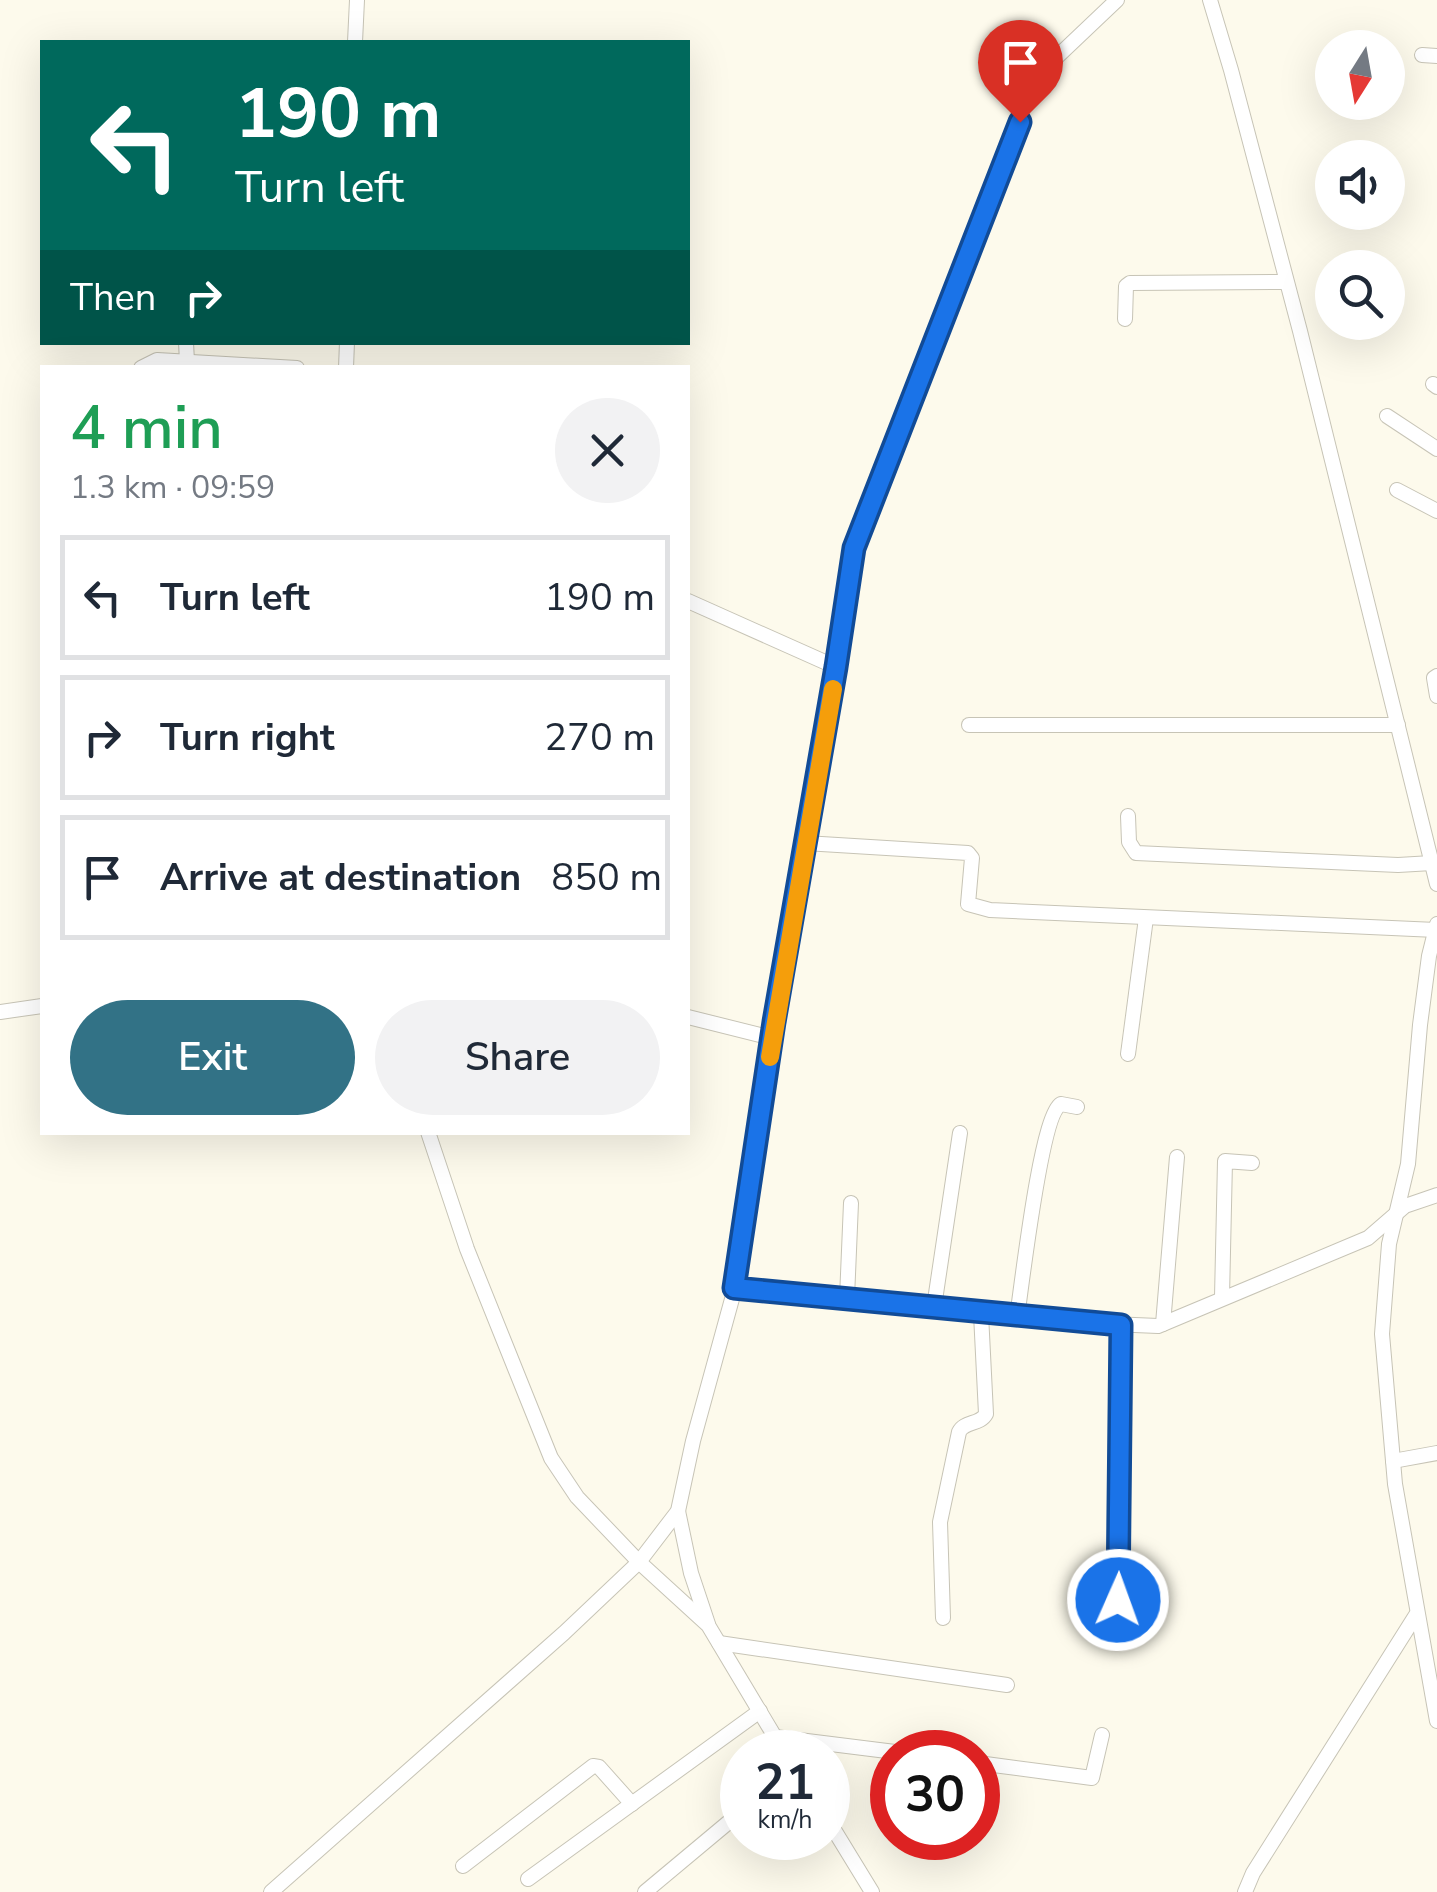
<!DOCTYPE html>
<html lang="en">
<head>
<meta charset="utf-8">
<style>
	:root { --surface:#fff; --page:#f2f2f3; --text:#1f2937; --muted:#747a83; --line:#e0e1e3; --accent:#327286 }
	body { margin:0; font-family:"Nunito Sans",sans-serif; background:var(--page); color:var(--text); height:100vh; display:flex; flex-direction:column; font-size:38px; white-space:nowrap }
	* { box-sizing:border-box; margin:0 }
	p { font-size:32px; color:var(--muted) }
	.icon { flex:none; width:55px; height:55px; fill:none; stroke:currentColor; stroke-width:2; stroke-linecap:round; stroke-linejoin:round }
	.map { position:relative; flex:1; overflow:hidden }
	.side { position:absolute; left:40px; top:365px; width:650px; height:770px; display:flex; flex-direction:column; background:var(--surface); border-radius:0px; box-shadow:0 10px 40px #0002 }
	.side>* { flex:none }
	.banner { position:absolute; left:40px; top:40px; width:650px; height:305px; border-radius:0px; box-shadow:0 10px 40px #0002; background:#00695c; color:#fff; overflow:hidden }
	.needle { width:65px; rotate:191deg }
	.fabs { position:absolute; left:1315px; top:30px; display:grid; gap:20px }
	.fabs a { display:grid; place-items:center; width:90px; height:90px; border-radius:50%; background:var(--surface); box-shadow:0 10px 40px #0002; font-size:50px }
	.speed { position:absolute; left:720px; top:1730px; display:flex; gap:20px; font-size:50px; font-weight:700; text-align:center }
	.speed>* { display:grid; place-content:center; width:130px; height:130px; border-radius:50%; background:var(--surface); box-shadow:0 10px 40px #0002; line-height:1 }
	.speed small { font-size:25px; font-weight:400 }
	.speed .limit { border:15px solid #d22; background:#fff; color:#111 }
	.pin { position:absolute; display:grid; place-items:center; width:85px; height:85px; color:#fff; margin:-102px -42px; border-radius:50% 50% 50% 0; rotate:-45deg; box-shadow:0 0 10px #0007 }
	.pin .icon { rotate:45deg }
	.me { position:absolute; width:110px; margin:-55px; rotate:2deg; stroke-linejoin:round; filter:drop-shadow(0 0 8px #0008) }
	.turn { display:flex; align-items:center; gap:35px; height:210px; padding:0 30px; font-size:45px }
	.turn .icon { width:130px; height:130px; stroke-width:2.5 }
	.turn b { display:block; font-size:70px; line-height:85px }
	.then { display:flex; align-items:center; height:95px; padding:0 30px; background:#0003; gap:20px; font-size:38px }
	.round { display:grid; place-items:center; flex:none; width:105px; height:105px; border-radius:52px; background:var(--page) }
	.summary { display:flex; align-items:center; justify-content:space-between; height:170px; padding:0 30px }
	h1 { font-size:60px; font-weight:600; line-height:75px; color:#1e9e55 }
	.primary-button { display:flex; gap:20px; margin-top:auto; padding:20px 30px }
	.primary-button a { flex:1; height:115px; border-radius:60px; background:var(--accent); color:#fff; font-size:40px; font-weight:600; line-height:115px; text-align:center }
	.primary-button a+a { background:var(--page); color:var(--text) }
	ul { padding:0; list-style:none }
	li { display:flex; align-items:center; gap:30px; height:125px; margin:0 20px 15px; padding:0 10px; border:5px solid var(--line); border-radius:0px }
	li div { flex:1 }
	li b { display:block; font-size:38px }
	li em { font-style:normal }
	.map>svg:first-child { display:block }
</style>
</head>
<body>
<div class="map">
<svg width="1437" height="1892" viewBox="0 0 1437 1892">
	<rect width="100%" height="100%" fill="#fdfaec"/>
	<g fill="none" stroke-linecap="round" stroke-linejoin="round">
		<!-- minor casing -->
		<g stroke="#c7c4b6" stroke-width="16">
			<g id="minor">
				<path d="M1210 0 1231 70 1300 331 1437 884"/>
				<path d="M355 42 357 0"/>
				<path d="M1422 55 1437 56"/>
				<path d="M1125 319 1126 286 1130 283 1286 282"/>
				<path d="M186 342 187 362"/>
				<path d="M141 368 157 360 297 368"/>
				<path d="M346 368 347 342"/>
				<path d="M1433 384 1437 387"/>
				<path d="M1387 416 1437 449"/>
				<path d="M1397 490 1437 511"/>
				<path d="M688 601 836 667"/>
				<path d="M1437 676 1434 678 1437 696"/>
				<path d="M969 725H1398"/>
				<path d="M1128 816 1129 842 1136 853 1398 865 1432 863"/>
				<path d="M805 843 968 853 972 858 968 904 990 910 1436 930"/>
				<path d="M1437 924 1429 956 1420 1025 1408 1164 1389 1244 1382 1334 1395 1484 1437 1721"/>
				<path d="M0 1012 42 1006"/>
				<path d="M688 1017 772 1038"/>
				<path d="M1128 1054 1146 918"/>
				<path d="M428 1132 467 1249 551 1458 577 1497 639 1562 708 1625 784 1752"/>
				<path d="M735 1288 774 1022 854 549 1032 85 1039 74 1117 0"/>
				<path d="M1222 1297 1225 1161 1252 1163"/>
				<path d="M847 1298 851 1203"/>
				<path d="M934 1307 960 1133"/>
				<path d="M1017 1317C1022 1284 1041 1115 1061 1104L1077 1107"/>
				<path d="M1163 1324 1177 1157"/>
				<path d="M1393 1461 1437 1453"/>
				<path d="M678 1511 691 1573 708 1624"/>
				<path d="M1118 1600 1121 1325"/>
				<path d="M943 1618 940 1522 959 1432C964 1421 980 1425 986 1414L981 1314"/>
				<path d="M719 1643 1007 1685"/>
				<path d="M775 1737 895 1752"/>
				<path d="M978 1763 1092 1778 1102 1735"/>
				<path d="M828 1820 872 1892"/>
				<path d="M463 1866 593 1766 599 1767 632 1804"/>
				<path d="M528 1879 760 1711"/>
				<path d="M271 1892 564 1633 639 1562 678 1511 693 1441 735 1288 1065 1322 1158 1326 1368 1238 1405 1206 1437 1195"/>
				<path d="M645 1892 742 1811"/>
				<path d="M1245 1892 1253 1873 1416 1615"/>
			</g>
		</g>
		<!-- minor -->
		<use href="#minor" stroke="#fff" stroke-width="14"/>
	</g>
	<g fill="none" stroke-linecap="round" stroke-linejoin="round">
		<!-- route casing -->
		<g stroke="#114b97" stroke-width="25">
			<path id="route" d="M1020 122 854 548 836 667 774 1022 734 1288 1121 1325 1118 1600"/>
		</g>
		<!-- route -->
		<use href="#route" stroke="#1a73e8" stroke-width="18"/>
		<!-- slow -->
		<path stroke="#f59e0b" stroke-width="18" d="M770 1057 833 689"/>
	</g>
</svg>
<div class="fabs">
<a><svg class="needle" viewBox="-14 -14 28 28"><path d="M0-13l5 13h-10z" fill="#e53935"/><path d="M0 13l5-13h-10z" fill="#747a83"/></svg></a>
<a><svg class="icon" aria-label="sound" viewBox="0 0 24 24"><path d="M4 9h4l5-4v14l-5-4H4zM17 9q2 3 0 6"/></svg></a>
<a><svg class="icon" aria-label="search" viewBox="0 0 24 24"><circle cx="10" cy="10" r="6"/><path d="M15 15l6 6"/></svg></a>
</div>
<div class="speed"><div>21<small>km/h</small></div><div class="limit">30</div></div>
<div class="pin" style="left:1020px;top:122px;background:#d93025"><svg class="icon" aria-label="arrive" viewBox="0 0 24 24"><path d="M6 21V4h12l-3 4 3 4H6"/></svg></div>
<svg class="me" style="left:1118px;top:1600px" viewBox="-20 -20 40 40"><circle r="17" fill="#1a73e8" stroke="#fff" stroke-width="3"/><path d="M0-11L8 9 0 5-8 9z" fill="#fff"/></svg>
<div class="banner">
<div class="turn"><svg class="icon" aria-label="left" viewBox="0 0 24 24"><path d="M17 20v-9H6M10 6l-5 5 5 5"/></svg><div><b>190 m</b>Turn left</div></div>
<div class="then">Then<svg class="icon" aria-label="right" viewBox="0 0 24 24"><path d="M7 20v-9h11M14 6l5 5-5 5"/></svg></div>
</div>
<section class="side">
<div class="summary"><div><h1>4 min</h1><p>1.3 km · 09:59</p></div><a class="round"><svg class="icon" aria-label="close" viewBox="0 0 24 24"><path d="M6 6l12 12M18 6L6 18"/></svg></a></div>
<ul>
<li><svg class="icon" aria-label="left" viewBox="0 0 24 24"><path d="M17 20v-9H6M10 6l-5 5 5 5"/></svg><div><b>Turn left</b></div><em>190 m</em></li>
<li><svg class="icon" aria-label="right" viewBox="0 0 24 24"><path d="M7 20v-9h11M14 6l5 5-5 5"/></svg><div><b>Turn right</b></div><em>270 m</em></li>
<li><svg class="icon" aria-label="arrive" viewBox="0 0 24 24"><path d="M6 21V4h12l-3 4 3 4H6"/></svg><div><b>Arrive at destination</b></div><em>850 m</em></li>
</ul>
<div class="primary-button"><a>Exit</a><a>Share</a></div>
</section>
</div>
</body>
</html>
